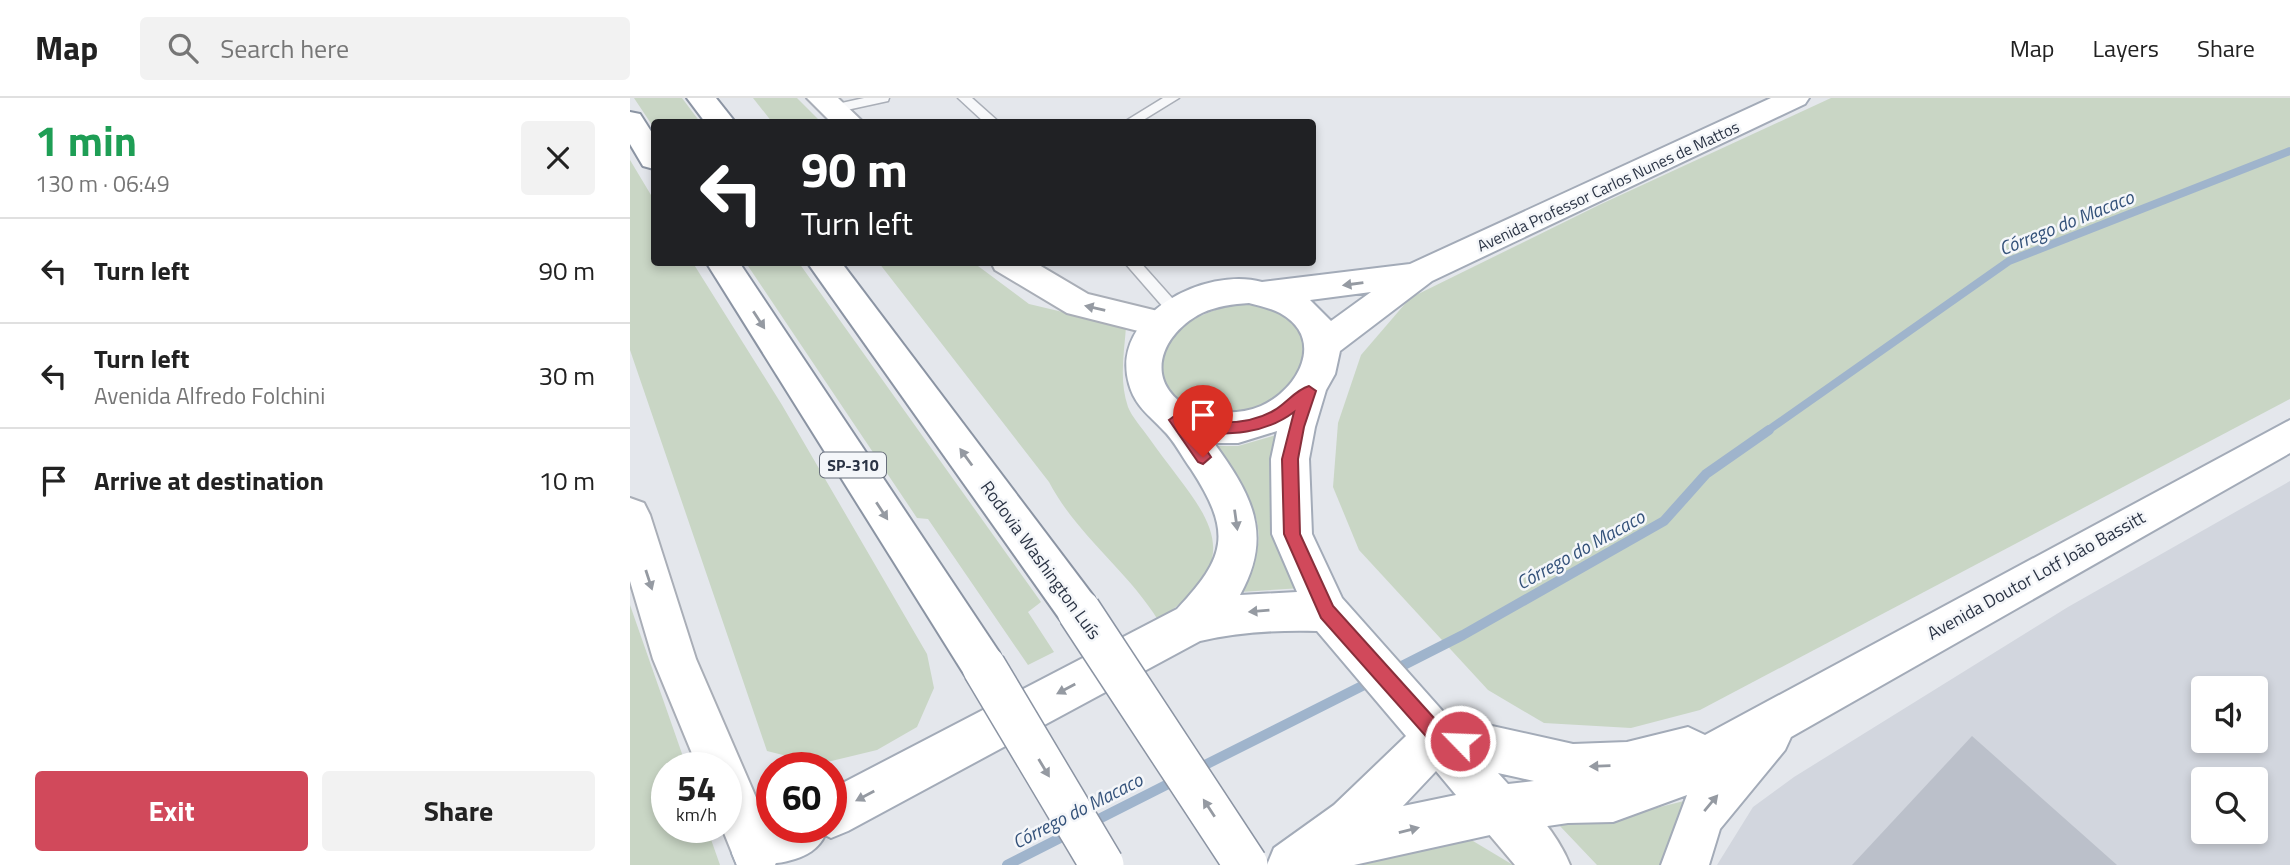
<!DOCTYPE html>
<html lang="en">
<head>
<meta charset="utf-8">
<style>
	:root { --surface:#fff; --page:#f2f2f2; --text:#222; --muted:#767676; --line:#e0e0e0; --accent:#d1495b }
	body { margin:0; font-family:"Titillium Web",sans-serif; background:var(--page); color:var(--text); height:100vh; display:flex; flex-direction:column; font-size:26px; white-space:nowrap }
	* { box-sizing:border-box; margin:0 }
	p { font-size:23px; color:var(--muted) }
	.icon { flex:none; width:38px; height:38px; fill:none; stroke:currentColor; stroke-width:2; stroke-linecap:round; stroke-linejoin:round }
	.map { position:relative; flex:1; overflow:hidden }
	.side { display:flex; flex-direction:column; background:var(--surface); width:630px }
	.side>* { flex:none }
	.guide { position:absolute; left:21px; top:21px; width:665px; height:147px; border-radius:7px; box-shadow:0 4px 10px #0003; background:#202124; color:#fff; overflow:hidden }
	.fabs { position:absolute; left:1561px; top:578px; display:grid; gap:14px }
	.fabs a { display:grid; place-items:center; width:77px; height:77px; border-radius:7px; background:var(--surface); box-shadow:0 4px 10px #0003; font-size:35px }
	.speed { position:absolute; left:21px; top:654px; display:flex; gap:14px; font-size:35px; font-weight:700; text-align:center }
	.speed>* { display:grid; place-content:center; width:91px; height:91px; border-radius:50%; background:var(--surface); box-shadow:0 4px 10px #0003; line-height:1 }
	.speed small { font-size:18px; font-weight:400 }
	.speed .limit { border:10px solid #d22; background:#fff; color:#111 }
	.pin { position:absolute; display:grid; place-items:center; width:60px; height:60px; color:#fff; margin:-72px -30px; border-radius:50% 50% 50% 0; rotate:-45deg; box-shadow:0 0 7px #0007 }
	.pin .icon { rotate:45deg }
	.me { position:absolute; width:77px; margin:-38px; rotate:294deg; stroke-linejoin:round; filter:drop-shadow(0 0 5px #0008) }
	.turn { display:flex; align-items:center; gap:24px; height:147px; padding:0 35px; font-size:32px }
	.turn .icon { width:91px; height:91px; stroke-width:2.5 }
	.turn b { display:block; font-size:49px; line-height:60px }
	.round { display:grid; place-items:center; flex:none; width:74px; height:74px; border-radius:7px; background:var(--page) }
	.overview { display:flex; align-items:center; justify-content:space-between; height:119px; padding:0 35px }
	h1 { font-size:42px; font-weight:700; line-height:52px; color:#1e9e55 }
	.action { display:flex; gap:14px; margin-top:auto; padding:14px 35px }
	.action a { flex:1; height:80px; border-radius:7px; background:var(--accent); color:#fff; font-size:28px; font-weight:700; line-height:80px; text-align:center }
	.action a+a { background:var(--page); color:var(--text) }
	ul { padding:0; list-style:none }
	li { display:flex; align-items:center; gap:21px; height:105px; padding:0 35px; border-top:2px solid var(--line) }
	li div { flex:1 }
	li b { display:block; font-size:26px }
	li em { font-style:normal }
	header { display:flex; align-items:center; gap:42px; box-sizing:border-box; height:98px; padding:0 35px; background:var(--surface); border-bottom:2px solid var(--line) }
	header strong { font-size:33px }
	nav { display:flex; gap:38px; margin-inline-start:auto; font-size:24px }
	.search { width:490px; height:63px; background:var(--page); display:flex; align-items:center; gap:18px; box-sizing:border-box; padding:0 24px; border-radius:7px; color:var(--muted); font-size:26px }
	main { display:flex; flex:1; min-height:0 }
	.map>svg:first-child { display:block }
</style>
</head>
<body>
<header>
<strong>Map</strong>
<div class="search"><svg class="icon" aria-label="search" viewBox="0 0 24 24"><circle cx="10" cy="10" r="6"/><path d="M15 15l6 6"/></svg>Search here</div>
<nav><a>Map</a><a>Layers</a><a>Share</a></nav>
</header>
<main>
<section class="side">
<div class="overview"><div><h1>1 min</h1><p>130 m · 06:49</p></div><a class="round"><svg class="icon" aria-label="close" viewBox="0 0 24 24"><path d="M6 6l12 12M18 6L6 18"/></svg></a></div>
<ul>
<li><svg class="icon" aria-label="left" viewBox="0 0 24 24"><path d="M17 20v-9H6M10 6l-5 5 5 5"/></svg><div><b>Turn left</b></div><em>90 m</em></li>
<li><svg class="icon" aria-label="left" viewBox="0 0 24 24"><path d="M17 20v-9H6M10 6l-5 5 5 5"/></svg><div><b>Turn left</b><p>Avenida Alfredo Folchini</p></div><em>30 m</em></li>
<li><svg class="icon" aria-label="arrive" viewBox="0 0 24 24"><path d="M6 21V4h12l-3 4 3 4H6"/></svg><div><b>Arrive at destination</b></div><em>10 m</em></li>
</ul>
<div class="action"><a>Exit</a><a>Share</a></div>
</section>
<div class="map">
<svg width="1660" height="767" viewBox="0 0 1660 767">
	<rect width="100%" height="100%" fill="#e4e7ec"/>
	<!-- built -->
	<path fill="#d2d6de" fill-rule="evenodd" d="M1660 383V767H1087L1123 709 1164 679 1438 509ZM1573 590H1626V642H1573ZM1573 681H1626V733H1573Z"/>
	<!-- green -->
	<g fill="#c9d6c5">
		<path d="M4 0H52L70 24H24V30Z"/>
		<path d="M123 0H167L191 24H142Z"/>
		<path d="M1201 0H1660V301L1070 612 1001 630 914 625 858 592 729 452 703 389 708 325 731 257 780 200 969 107Z"/>
		<path d="M0 62 24 102V164L63 165 152 307 297 556 304 590 287 629 247 652 189 666 137 653 0 252Z"/>
		<path d="M116 165H169L411 504 398 514 424 554 398 567 298 421 287 420Z"/>
		<path d="M249 165H344L399 206 496 229C494 256 489 283 498 309 502 319 512 330 519 340 570 413 629 455 528 522 497 472 446 436 419 384Z"/>
		<path d="M615 206 648 213 671 234C679 259 674 274 655 291 626 318 567 330 539 292 503 243 576 208 615 206Z"/>
		<path d="M650 336C632 394 652 436 672 490L610 494C616 480 626 463 628 447 633 409 603 376 583 348H608Z"/>
		<path d="M0 507 57 670H37V730H77L90 767H0Z"/>
		<path d="M1070 699 1043 767H967L929 727 982 721Z"/>
		<path d="M838 740 883 767H728L755 753Z"/>
	</g>
	<g fill="none" stroke-linecap="round" stroke-linejoin="round">
		<!-- stream-far1 -->
		<path stroke="#9fb4cc" stroke-width="8" d="M1137 333 1379 163 1660 53"/>
		<!-- stream -->
		<g stroke="#9fb4cc" stroke-width="10">
			<path d="M762 573 833 537 1034 423 1076 376 1139 332"/>
			<path d="M565 672 742 583"/>
			<path d="M459 726 548 681"/>
			<path d="M377 767 442 734"/>
		</g>
	</g>
	<!-- building -->
	<path fill="#bbc0ca" d="M1342 638 1487 767H1222Z"/>
	<g fill="none" stroke-linecap="round" stroke-linejoin="round">
		<!-- lane casing -->
		<g stroke="#a9aeb7" stroke-width="3">
			<g id="lane">
				<path d="M234 0H259L258 3 203 15 196 11 198 8Z"/>
				<path d="M328 0H342L369 24H354Z"/>
				<path d="M533 0H549L510 24H494Z"/>
				<path d="M494 164H510L551 210 554 214 551 218H541Z"/>
			</g>
		</g>
		<!-- secondary casing -->
		<g stroke="#a9aeb7" stroke-width="4">
			<g id="secondary">
				<path d="M177 0H208L233 24H201Z"/>
				<path d="M361 164H404L458 196 544 217 549 226 544 235 532 239 437 215 365 172Z"/>
				<path d="M0 400 14 405 20 417 66 561 150 755 145 767H107L92 730H96V670H68L23 561 0 483Z"/>
				<path d="M869 687C899 700 928 737 940 767H885L852 728 845 711 852 694Z"/>
			</g>
		</g>
		<!-- primary casing -->
		<g stroke="#a3abb8" stroke-width="4">
			<path id="primary" d="M1141 0H1179L1175 6 802 183 710 253 705 276 696 292 685 329 679 361 682 436 712 500 817 618 943 646 997 644 1058 629 1075 637 1660 322V355L1161 639 1155 652 1090 731 1079 767H1031L1057 697 983 724 938 725 869 735 724 767H637L644 750 704 707 776 638 687 533C647 532 608 534 570 543L218 733 201 740 195 737C182 767 136 767 107 767L102 755 109 738 142 721V730H201V691L547 511C597 458 602 434 561 371 552 359 544 342 533 332 519 317 505 308 499 286 479 217 576 168 632 184L780 166ZM741 194 701 223 680 202ZM619 205C629 208 641 210 650 215 696 240 669 291 631 308 617 314 603 315 589 314 578 314 567 315 558 309 512 282 532 235 572 215 587 208 603 206 619 205ZM647 333 641 361 642 436 667 494 610 497C644 436 621 396 584 345H608ZM806 673 826 697 773 708ZM868 675 904 683 878 686Z"/>
		</g>
		<!-- highway casing -->
		<g stroke="#8b94a3" stroke-width="4">
			<g id="highway">
				<path d="M57 0H86L105 24H75Z"/>
				<path d="M0 14 10 16 24 38V71L13 68 0 46Z"/>
				<path d="M76 164H109L369 554 376 569 369 584 354 590 339 584Z"/>
				<path d="M177 164H211L464 499 470 513 464 527 449 532 434 527Z"/>
			</g>
		</g>
		<!-- lane -->
		<use href="#lane" fill="#f7f8fa" fill-rule="evenodd"/>
		<!-- secondary -->
		<use href="#secondary" fill="#fff" fill-rule="evenodd"/>
		<!-- primary -->
		<use href="#primary" fill="#fff" fill-rule="evenodd"/>
		<!-- highway -->
		<use href="#highway" fill="#fff" fill-rule="evenodd"/>
		<!-- highway-bridge casing -->
		<g stroke="#8b94a3" stroke-width="46" stroke-linecap="butt">
			<g id="highway-bridge">
				<path d="M449 513 616 767"/>
				<path d="M354 569 472 767"/>
			</g>
		</g>
		<!-- highway-bridge -->
		<use href="#highway-bridge" stroke="#fff" stroke-width="43"/>
	</g>
	<!-- one-way arrows -->
	<defs><path id="oneway-solid" d="M-6-.8H1V-3.2L6.5 0L1 3.2V.8H-6Z" transform="scale(1.75)"/></defs>
	<g fill="#959aa2">
		<use href="#oneway-solid" transform="translate(723 186) rotate(172)"/>
		<use href="#oneway-solid" transform="translate(465 210) rotate(-167)"/>
		<use href="#oneway-solid" transform="translate(129 222) rotate(57)"/>
		<use href="#oneway-solid" transform="translate(336 359) rotate(-126)"/>
		<use href="#oneway-solid" transform="translate(252 413) rotate(57)"/>
		<use href="#oneway-solid" transform="translate(606 422) rotate(82)"/>
		<use href="#oneway-solid" transform="translate(19 482) rotate(72)"/>
		<use href="#oneway-solid" transform="translate(629 513) rotate(175)"/>
		<use href="#oneway-solid" transform="translate(436 591) rotate(152)"/>
		<use href="#oneway-solid" transform="translate(970 668) rotate(178)"/>
		<use href="#oneway-solid" transform="translate(414 670) rotate(59)"/>
		<use href="#oneway-solid" transform="translate(235 698) rotate(152)"/>
		<use href="#oneway-solid" transform="translate(1081 705) rotate(-50)"/>
		<use href="#oneway-solid" transform="translate(579 710) rotate(-123)"/>
		<use href="#oneway-solid" transform="translate(779 732) rotate(-14)"/>
	</g>
	<!-- route -->
	<path fill="#d1495b" stroke="#882f3b" stroke-width="2" d="M679 288 686 293 674 329 668 361 670 436 703 508 813 630 837 637 839 643 837 650 830 653 801 644 691 520 654 436 652 361 664 314C635 336 600 337 565 335L581 359 573 366 568 364 539 322 547 316C577 326 614 329 643 313 656 306 665 292 679 288Z"/>
	<g text-anchor="middle" dominant-baseline="central" stroke-width="5" stroke-linejoin="round" paint-order="stroke">
		<!-- far-street labels -->
		<g font-size="16" fill="#2b3445" stroke="#f4f6f9">
			<text transform="translate(978 88) rotate(-25)">Avenida Professor Carlos Nunes de Mattos</text>
		</g>
		<!-- shield labels -->
		<rect fill="#f4f6f9" stroke="#676e7b" stroke-width="2" x="190" y="354.5" width="66" height="25" rx="5"/>
		<g font-size="16" font-weight="bold" fill="#2b3445">
			<text x="223" y="367">SP-310</text>
		</g>
		<!-- street labels -->
		<g font-size="18" fill="#2b3445" stroke="#f4f6f9">
			<text transform="translate(411 462) rotate(54)">Rodovia Washington Luís</text>
			<text transform="translate(1406 477) rotate(-29)">Avenida Doutor Lotf João Bassitt</text>
		</g>
		<!-- water labels -->
		<g font-size="19" font-style="italic" fill="#34527a" stroke="#f4f6f9">
			<text transform="translate(1436 124) rotate(-22)">Córrego do Macaco</text>
			<text transform="translate(950 451) rotate(-29)">Córrego do Macaco</text>
			<text transform="translate(447 712) rotate(-27)">Córrego do Macaco</text>
		</g>
	</g>
</svg>
<div class="fabs">
<a><svg class="icon" aria-label="sound" viewBox="0 0 24 24"><path d="M4 9h4l5-4v14l-5-4H4zM17 9q2 3 0 6"/></svg></a>
<a><svg class="icon" aria-label="search" viewBox="0 0 24 24"><circle cx="10" cy="10" r="6"/><path d="M15 15l6 6"/></svg></a>
</div>
<div class="speed"><div>54<small>km/h</small></div><div class="limit">60</div></div>
<div class="pin" style="left:573px;top:359px;background:#d93025"><svg class="icon" aria-label="arrive" viewBox="0 0 24 24"><path d="M6 21V4h12l-3 4 3 4H6"/></svg></div>
<svg class="me" style="left:830px;top:643px" viewBox="-20 -20 40 40"><circle r="17" fill="#d1495b" stroke="#fff" stroke-width="3"/><path d="M0-11L8 9 0 5-8 9z" fill="#fff"/></svg>
<div class="guide">
<div class="turn"><svg class="icon" aria-label="left" viewBox="0 0 24 24"><path d="M17 20v-9H6M10 6l-5 5 5 5"/></svg><div><b>90 m</b>Turn left</div></div>
</div>
</div>
</main>
</body>
</html>
